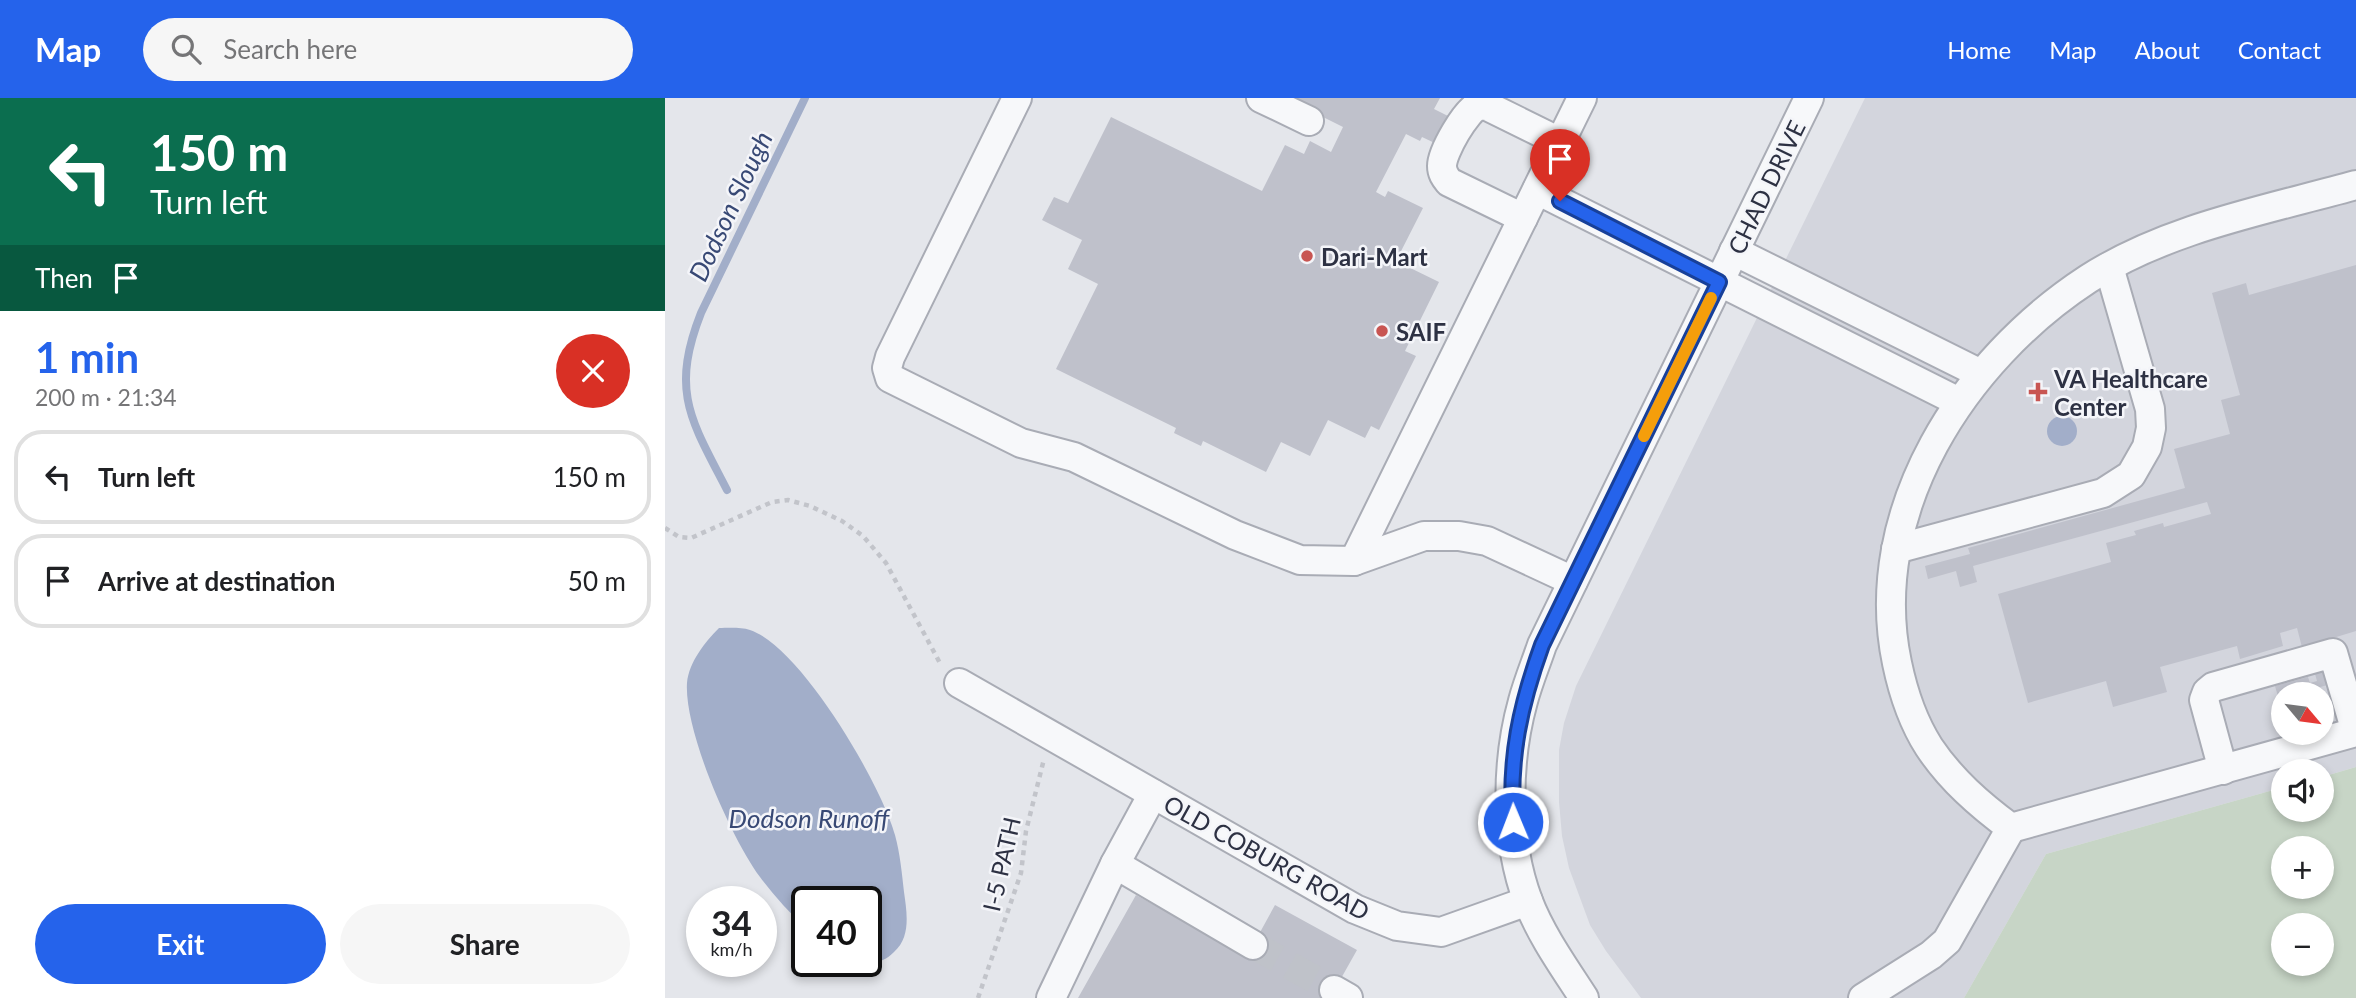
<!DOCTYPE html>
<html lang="en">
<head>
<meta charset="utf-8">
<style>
	:root { --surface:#fff; --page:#f6f6f6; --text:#202124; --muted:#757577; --line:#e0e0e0; --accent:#2563eb }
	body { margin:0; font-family:Lato,sans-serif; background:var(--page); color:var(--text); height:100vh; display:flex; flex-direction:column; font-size:26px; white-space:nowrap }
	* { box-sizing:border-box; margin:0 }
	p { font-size:23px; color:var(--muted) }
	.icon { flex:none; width:38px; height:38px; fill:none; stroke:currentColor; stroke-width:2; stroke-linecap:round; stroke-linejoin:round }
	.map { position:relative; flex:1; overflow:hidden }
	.drawer { display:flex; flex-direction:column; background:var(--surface); width:665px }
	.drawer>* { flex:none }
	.top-card { background:#0b6e4f; color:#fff; overflow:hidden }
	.needle { width:46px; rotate:119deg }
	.tools { position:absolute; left:1606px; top:584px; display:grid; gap:14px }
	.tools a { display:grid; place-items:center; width:63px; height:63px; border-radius:50%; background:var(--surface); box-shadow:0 4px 10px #0003; font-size:35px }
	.speed { position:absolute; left:21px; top:788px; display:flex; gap:14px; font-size:35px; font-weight:700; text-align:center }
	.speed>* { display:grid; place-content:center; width:91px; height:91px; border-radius:50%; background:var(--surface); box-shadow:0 4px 10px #0003; line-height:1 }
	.speed small { font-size:18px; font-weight:400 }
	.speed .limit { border:4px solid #111; border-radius:10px; background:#fff; color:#111 }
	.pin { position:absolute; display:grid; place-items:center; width:60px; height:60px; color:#fff; margin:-72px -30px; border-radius:50% 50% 50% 0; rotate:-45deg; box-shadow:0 0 7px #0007 }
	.pin .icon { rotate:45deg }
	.me { position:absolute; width:77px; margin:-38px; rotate:359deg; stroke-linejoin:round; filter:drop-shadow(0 0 5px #0008) }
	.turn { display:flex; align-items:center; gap:24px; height:147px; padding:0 35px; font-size:32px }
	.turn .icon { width:91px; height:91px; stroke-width:2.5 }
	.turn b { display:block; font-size:49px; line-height:60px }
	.then { display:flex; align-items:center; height:66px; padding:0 35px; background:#0003; gap:14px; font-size:26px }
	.round { display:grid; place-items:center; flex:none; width:74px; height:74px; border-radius:37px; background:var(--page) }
	.head { display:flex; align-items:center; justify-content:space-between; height:119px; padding:0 35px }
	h1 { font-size:42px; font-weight:700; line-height:52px; color:var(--accent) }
	.button { display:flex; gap:14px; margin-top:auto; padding:14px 35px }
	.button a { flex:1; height:80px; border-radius:42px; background:var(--accent); color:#fff; font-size:28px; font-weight:700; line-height:80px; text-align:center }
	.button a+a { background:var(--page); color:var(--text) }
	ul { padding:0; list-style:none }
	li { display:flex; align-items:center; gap:21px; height:94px; margin:0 14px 10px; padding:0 21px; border:4px solid var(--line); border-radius:28px }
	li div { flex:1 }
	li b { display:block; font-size:26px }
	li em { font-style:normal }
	header { display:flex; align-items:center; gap:42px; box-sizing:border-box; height:98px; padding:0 35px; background:var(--accent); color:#fff }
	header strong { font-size:33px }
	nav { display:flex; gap:38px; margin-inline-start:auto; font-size:24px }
	.search { width:490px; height:63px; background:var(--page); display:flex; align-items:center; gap:18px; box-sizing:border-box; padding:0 24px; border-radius:38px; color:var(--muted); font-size:26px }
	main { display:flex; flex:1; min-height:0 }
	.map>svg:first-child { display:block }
</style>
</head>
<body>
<header>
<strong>Map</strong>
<div class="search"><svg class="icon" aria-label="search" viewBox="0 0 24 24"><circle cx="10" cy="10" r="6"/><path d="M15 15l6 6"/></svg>Search here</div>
<nav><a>Home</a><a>Map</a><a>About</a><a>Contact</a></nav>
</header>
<main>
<section class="drawer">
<div class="top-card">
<div class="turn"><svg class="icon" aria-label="left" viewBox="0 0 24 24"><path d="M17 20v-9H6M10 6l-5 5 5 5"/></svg><div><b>150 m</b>Turn left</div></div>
<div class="then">Then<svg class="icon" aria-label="arrive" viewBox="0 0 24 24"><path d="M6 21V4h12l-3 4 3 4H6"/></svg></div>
</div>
<div class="head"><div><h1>1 min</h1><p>200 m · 21:34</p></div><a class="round" style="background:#d93025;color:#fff"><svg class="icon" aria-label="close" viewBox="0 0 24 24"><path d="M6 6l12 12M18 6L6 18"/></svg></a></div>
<ul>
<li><svg class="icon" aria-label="left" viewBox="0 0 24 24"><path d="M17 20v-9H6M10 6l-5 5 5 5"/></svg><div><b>Turn left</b></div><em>150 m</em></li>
<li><svg class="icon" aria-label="arrive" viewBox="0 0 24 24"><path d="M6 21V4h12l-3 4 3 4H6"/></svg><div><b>Arrive at destination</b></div><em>50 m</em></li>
</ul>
<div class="button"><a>Exit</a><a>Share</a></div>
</section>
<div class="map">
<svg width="1691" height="900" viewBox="0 0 1691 900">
	<rect width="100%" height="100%" fill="#e4e6eb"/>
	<!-- built -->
	<path fill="#d3d5dd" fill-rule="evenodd" d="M1200 0H1691V669L1657 679V674H1619V689L1381 756 1299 900H976L941 853 925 827 904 770 897 738 894 704V652L899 625 911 588ZM1619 597H1657V635H1619Z"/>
	<!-- green -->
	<path fill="#c7d5c6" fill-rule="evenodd" d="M1691 669V900H1299L1381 756 1619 689V712H1657V679ZM1619 751H1657V789H1619ZM1619 828H1657V866H1619Z"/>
	<!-- water -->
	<g fill="#a2aec9">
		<circle cx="1397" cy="333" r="15"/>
		<path d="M54 530C63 530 76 529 85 532 136 549 216 686 230 737 235 755 237 776 239 794 242 815 246 839 229 854 219 864 210 866 196 863H201V803H142V831C125 815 109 798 95 779 66 740 19 633 22 585 24 564 40 544 54 530Z"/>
	</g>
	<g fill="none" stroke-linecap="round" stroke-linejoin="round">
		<!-- stream -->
		<path stroke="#a2aec9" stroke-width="8" d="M62 392C26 322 5 294 36 215L140 0"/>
	</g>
	<!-- building -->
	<g fill="#bfc1cb">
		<path d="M633 0H775L769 11 789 21 776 48 757 39 755 43 741 36 711 94 720 99 723 93 758 110 731 163 774 184 740 253 751 258 714 332 706 328 700 340 663 322 645 358 616 344 601 374 538 343 536 348 509 335 511 330 391 271 433 186 403 171 417 142 377 122 389 99 403 105 446 19 597 93 620 47 639 56 645 43 666 54 678 29 630 5Z"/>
		<path d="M1691 167V533L1658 543 1670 585 1655 589 1656 594 1649 597H1619L1618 616 1610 588 1643 579 1645 585 1652 583 1643 551 1638 553 1632 530 1615 535 1618 548 1575 561 1572 548 1495 569 1502 594 1448 609 1441 583 1363 605 1333 496 1446 464 1441 445 1471 437 1469 433 1498 425 1499 429 1546 416 1542 404 1308 468 1312 484 1295 489 1291 473 1263 481 1260 468 1305 456 1303 450 1520 390 1509 351 1565 336 1556 302 1575 297 1547 195 1581 185 1584 197Z"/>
		<path d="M471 797 582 858 610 807 692 852 665 900H413Z"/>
	</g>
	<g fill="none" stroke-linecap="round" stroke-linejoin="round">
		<!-- minor-tunnel -->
		<path stroke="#bfc2c9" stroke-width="28" stroke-dasharray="28 14" stroke-linecap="butt" d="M588 847 669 892"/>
		<!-- minor casing -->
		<g stroke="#a9acb5" stroke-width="32">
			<g id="minor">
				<path d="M352 0 225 259 222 270 225 280 356 345 409 359 570 437 635 462 689 463 759 438H794L822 443 908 483"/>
				<path d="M596 0 644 23"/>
				<path d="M1691 87C1601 112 1502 130 1423 181 1299 262 1200 413 1232 565 1238 594 1248 624 1264 649 1286 682 1315 707 1346 730L1691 634"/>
				<path d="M872 92 1294 304"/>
				<path d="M858 120 784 84C780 79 777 75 777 68 777 54 801 12 814 7L822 8 895 44"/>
				<path d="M1069 153 1316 276"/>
				<path d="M1231 451 1438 395 1466 377 1482 349 1486 330 1485 311 1444 169"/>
				<path d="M689 463 917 0"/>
				<path d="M294 585 690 811 732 828 776 834 863 803"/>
				<path d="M1558 672 1539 602 1542 594 1548 589 1668 555 1691 634"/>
				<path d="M488 696 450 766 588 847"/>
				<path d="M669 892 683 900"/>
				<path d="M386 900 450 766"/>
				<path d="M919 900C899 869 876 837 863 803 840 742 841 664 858 603 863 584 871 565 877 547L1144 0"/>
				<path d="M1198 900 1266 857 1282 843 1346 730"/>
			</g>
		</g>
		<!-- path -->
		<g stroke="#c2c4ca" stroke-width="4.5" stroke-dasharray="5 5" stroke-linecap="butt">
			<path d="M0 430 14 439 26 440 107 404 123 402 145 408 177 423 198 438 221 465 276 567"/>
			<path d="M313 900 356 775 361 733 379 661"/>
		</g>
		<!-- minor -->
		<use href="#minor" stroke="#f7f8fa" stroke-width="28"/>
	</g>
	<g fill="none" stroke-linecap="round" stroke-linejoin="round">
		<!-- route casing -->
		<g stroke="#184099" stroke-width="18">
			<path id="route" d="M848 724C844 659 855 608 877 547L1054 184 895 103"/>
		</g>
		<!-- route -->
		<use href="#route" stroke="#2563eb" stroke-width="12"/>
		<!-- slow -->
		<path stroke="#f59e0b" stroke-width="12" d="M979 338 1046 200"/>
	</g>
	<!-- markers -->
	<g fill="#c85552" stroke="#f4f5f9" stroke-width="2.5">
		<circle cx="642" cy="158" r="7"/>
		<circle cx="717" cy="233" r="7"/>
		<path d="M1369.5 283.5h7v7h7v7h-7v7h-7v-7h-7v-7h7z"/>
	</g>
	<g text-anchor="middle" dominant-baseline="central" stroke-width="5" stroke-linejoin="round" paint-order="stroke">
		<!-- street labels -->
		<g font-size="24" fill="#2d3143" stroke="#f4f5f9">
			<text transform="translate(1101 89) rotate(-64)">CHAD DRIVE</text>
			<text transform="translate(602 759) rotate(29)">OLD COBURG ROAD</text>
			<text transform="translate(336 766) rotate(-77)">I-5 PATH</text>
		</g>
		<!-- poi labels -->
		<g font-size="24" font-weight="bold" fill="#2d3143" stroke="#f4f5f9" text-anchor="start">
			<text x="656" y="158">Dari-Mart</text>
			<text x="731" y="233">SAIF</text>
			<text x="1389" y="280">VA Healthcare<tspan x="1389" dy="28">Center</tspan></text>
		</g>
		<!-- water labels -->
		<g font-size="26" font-style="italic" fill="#384975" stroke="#f4f5f9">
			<text transform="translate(65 108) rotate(-65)">Dodson Slough</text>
			<text x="144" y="720">Dodson Runoff</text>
		</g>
	</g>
</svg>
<div class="tools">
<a><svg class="needle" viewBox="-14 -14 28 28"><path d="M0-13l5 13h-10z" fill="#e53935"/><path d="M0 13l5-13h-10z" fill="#757577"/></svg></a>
<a><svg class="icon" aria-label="sound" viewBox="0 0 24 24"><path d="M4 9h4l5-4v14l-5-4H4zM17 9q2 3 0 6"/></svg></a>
<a>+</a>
<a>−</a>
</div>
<div class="speed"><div>34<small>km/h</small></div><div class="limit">40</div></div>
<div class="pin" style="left:895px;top:103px;background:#d93025"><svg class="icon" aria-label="arrive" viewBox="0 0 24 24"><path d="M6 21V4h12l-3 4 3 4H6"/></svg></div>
<svg class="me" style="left:848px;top:724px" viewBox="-20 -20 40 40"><circle r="17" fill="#2563eb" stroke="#fff" stroke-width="3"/><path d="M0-11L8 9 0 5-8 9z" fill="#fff"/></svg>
</div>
</main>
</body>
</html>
